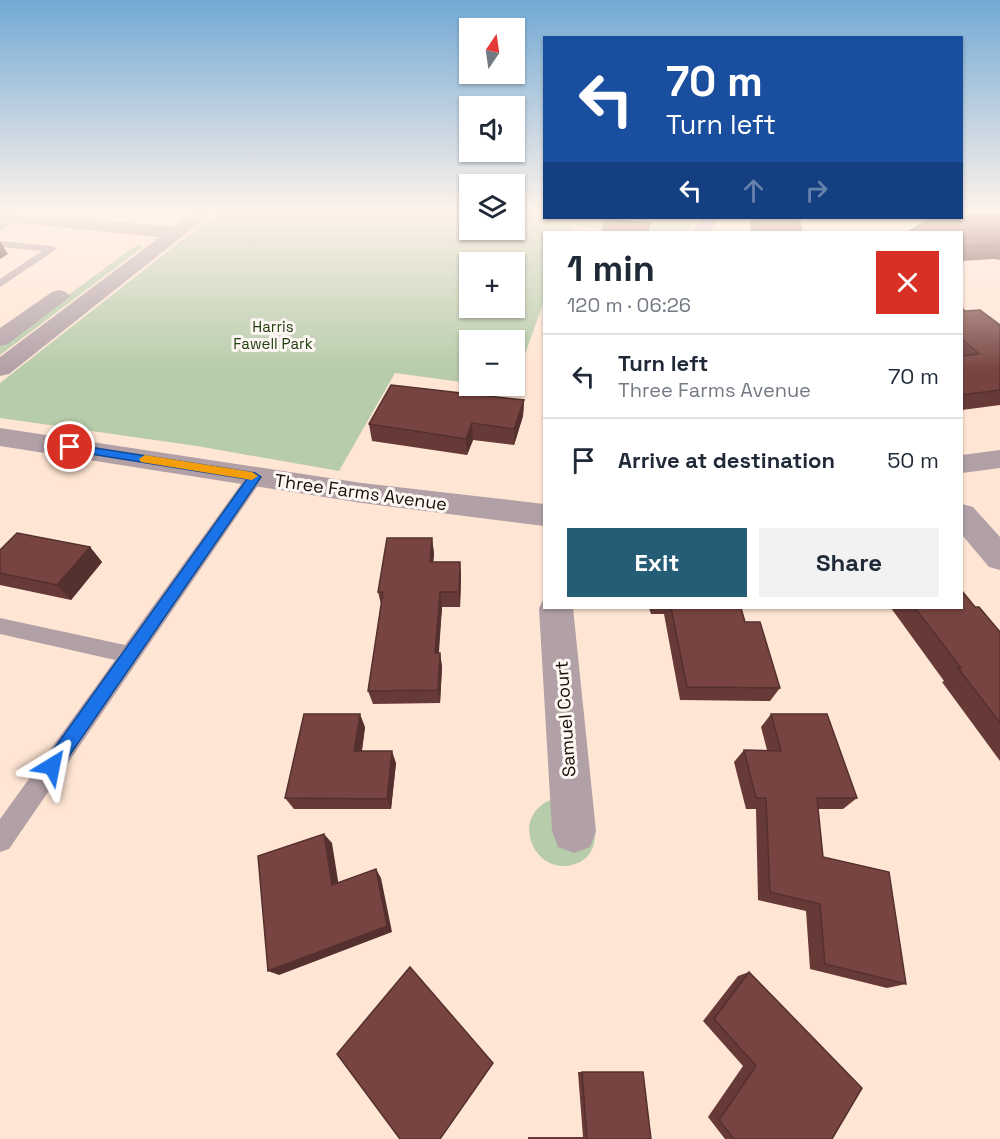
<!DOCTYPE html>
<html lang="en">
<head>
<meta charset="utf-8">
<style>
	:root { --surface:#fff; --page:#f2f2f3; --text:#1f2937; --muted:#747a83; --line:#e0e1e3; --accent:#255d77 }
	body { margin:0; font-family:"Space Grotesk",sans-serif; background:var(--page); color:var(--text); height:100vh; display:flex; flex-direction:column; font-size:22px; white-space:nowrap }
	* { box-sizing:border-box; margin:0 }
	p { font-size:20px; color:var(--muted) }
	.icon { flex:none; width:33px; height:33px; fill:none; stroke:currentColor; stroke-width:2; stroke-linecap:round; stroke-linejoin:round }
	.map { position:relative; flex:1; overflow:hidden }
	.side { position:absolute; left:543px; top:231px; width:420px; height:378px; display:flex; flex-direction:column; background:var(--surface); border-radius:0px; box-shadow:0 2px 4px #0004 }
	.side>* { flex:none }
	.hud { position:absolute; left:543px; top:36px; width:420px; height:183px; border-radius:0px; box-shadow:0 2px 4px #0004; background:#1a4fa0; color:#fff; overflow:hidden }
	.needle { width:39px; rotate:13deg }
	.controls { position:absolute; left:459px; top:18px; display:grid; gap:12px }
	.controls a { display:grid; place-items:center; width:66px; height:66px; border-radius:0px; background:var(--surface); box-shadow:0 2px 4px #0004; font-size:30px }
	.pin { position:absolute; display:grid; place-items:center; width:51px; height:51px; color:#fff; margin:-26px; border:3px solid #fff; border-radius:50%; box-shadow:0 2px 6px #0007 }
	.me { position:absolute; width:66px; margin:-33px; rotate:35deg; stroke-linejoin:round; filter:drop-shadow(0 0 4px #0008) }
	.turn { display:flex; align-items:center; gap:21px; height:126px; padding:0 24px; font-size:27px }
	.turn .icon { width:78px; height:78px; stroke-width:2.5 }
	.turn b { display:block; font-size:42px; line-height:51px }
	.lanes { display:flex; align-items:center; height:57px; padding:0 24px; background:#0003; justify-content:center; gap:30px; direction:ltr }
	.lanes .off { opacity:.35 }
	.round { display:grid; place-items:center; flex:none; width:63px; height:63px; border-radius:0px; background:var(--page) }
	.overview { display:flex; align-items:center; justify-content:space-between; height:102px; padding:0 24px }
	h1 { font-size:36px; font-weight:700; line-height:45px }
	.primary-button { display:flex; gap:12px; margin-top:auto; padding:12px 24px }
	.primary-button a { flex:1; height:69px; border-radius:0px; background:var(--accent); color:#fff; font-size:24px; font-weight:700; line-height:69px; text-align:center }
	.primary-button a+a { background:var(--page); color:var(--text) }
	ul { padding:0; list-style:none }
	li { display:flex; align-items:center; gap:18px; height:84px; padding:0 24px; border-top:2px solid var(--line) }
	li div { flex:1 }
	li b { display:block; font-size:22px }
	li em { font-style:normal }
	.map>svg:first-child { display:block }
</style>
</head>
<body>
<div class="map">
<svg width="1000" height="1139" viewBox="0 0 1000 1139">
	<rect width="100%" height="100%" fill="#ffe5d3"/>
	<!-- green -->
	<g fill="#b6ccab" fill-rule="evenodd">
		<path d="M218 212H469L470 230H514L515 212H544V218H695L688 232H641L572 226 569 232H544V301L523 360V390L492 386H514V340H470L469 383 395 373 339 471 197 446 0 418V383ZM470 262H514V308H470Z"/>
		<path d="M139 245 143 247 0 355V345L131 249Z"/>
		<path d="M564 796C580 807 598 815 595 837 594 849 589 858 578 863 533 882 502 807 564 796Z"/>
	</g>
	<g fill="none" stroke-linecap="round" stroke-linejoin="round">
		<!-- service -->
		<g fill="#b1a0a6" fill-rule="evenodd">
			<path d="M14 215 22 217 0 231V224Z"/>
			<path d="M0 241 52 246 57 249 0 287V279L42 251 0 247Z"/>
			<path d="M255 472 263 477 261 481 9 849 0 852V819L115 660 0 634V618L125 645 249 473Z"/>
		</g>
		<!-- minor -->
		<g fill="#b1a0a6" fill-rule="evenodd">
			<path d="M0 212 176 227 185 233 176 239 0 221Z"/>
			<path d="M701 218H719L710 232H692Z"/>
			<path d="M0 428 362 483 544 504V526L362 503 0 446Z"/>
			<path d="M1000 450V468L962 473V455Z"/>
			<path d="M962 504 973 507 1000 537V570L989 567 962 535Z"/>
			<path d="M544 598V608H573L596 831 590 847 574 853 558 847 552 831 539 608Z"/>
		</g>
		<!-- tertiary -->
		<g fill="#b1a0a6" fill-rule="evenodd">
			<path d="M193 212H213L9 374 0 376V357Z"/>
			<path d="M59 290 66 292 70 296 66 300 8 344 0 346V328L52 292Z"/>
		</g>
	</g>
	<!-- wall -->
	<g fill="#673a38">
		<path d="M1000 212V260L994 259 962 261V232Z"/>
		<path d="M752 218H799L802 232H751L750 223Z"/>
		<path d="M962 308 965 311 1000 325V405L962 410Z"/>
		<path d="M524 400 523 416 514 445 473 440 467 455 372 441 369 424Z"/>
		<path d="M432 538 434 554 433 562H460L461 577 460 607H442L438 653H440L442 667 440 703 373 704 368 691 381 604 378 592Z"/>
		<path d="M90 547 102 562 71 600 0 585V550Z"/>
		<path d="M975 607 1000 632V761L942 682 944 681 891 608Z"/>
		<path d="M649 608H741L745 622 780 688 770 701 680 700 664 614H651Z"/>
		<path d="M771 714 857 798 843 809H818L823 857 906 984 887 988 810 969 806 911 758 900 756 809H746L734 762 744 750H767L761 727Z"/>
		<path d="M365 727 362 751 396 763 391 809H294L285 798Z"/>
		<path d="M749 972 832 1139H725L708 1117 743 1066 703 1021 738 976Z"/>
		<path d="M578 1072H643L651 1139H528V1137H583Z"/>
	</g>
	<!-- shaded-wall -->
	<g fill="#54302e">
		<path d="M0 241 8 254 0 259Z"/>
		<path d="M524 400 523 416 514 445V429Z"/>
		<path d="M472 423 473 440 467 455 466 439Z"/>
		<path d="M432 538 434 554 432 577 430 562Z"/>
		<path d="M90 547 102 562 71 600 57 585Z"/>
		<path d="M460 562 461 577 460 607 459 592Z"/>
		<path d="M440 592 442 607 438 667 435 653Z"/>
		<path d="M440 653 442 667 440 703 438 690Z"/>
		<path d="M360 714 365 727 360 763 354 751Z"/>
		<path d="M392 751 396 763 391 809 387 799Z"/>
		<path d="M324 834 332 843 340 893 332 885Z"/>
		<path d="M376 869 381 878 392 932 279 975 268 971Z"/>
	</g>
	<!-- building -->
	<g fill="#784441" stroke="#54302e" stroke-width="1.5">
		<path d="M962 212H1000V244L962 247V232H908L931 218H962Z"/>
		<path d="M755 218H799L802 232H756Z"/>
		<path d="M606 219 650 223 648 232H602Z"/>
		<path d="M962 308 965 311 980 310 1000 325V390L962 395V356L979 354 962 339Z"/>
		<path d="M391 385 524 400 514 429 472 423 466 439 369 424Z"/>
		<path d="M17 533 90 547 57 585 0 573V550Z"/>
		<path d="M387 538H432L430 562H460L459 592H440L435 653H440L438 690 368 691 383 592H378Z"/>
		<path d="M962 591 975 607H979L1000 632V723L958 668H961L915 608H962Z"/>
		<path d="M671 608H741L745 622H760L780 688 687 687Z"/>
		<path d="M304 714H360L354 751H392L387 799 285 798Z"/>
		<path d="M771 714H827L857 798H817L823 857 889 872 906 984 825 964 820 904 770 892 766 798H756L744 750 781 751Z"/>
		<path d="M324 834 332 885 376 869 387 926 268 971 258 856Z"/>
		<path d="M410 967 493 1063 440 1139H400L337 1054Z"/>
		<path d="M749 972 862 1088 832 1139H734L719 1120 756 1066 714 1019Z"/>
		<path d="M582 1072H643L651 1139H587Z"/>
	</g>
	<!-- sky -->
	<linearGradient id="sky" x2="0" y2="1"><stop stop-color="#72a9d4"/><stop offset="0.57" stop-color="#fff3eb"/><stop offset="1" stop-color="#fff3eb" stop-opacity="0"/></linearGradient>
	<rect width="1000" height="371" fill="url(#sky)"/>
	<!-- route -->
	<path fill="#1a73e8" stroke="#114b97" stroke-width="1.5" d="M70 444 255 473 261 477 58 772 52 774 46 772 43 766 46 760 247 479 66 450 64 447Z"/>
	<!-- slow -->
	<path fill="#f59e0b" d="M145 455 252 472 258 476 252 480 141 462 139 459Z"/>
	<g text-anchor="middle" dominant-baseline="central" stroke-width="6" stroke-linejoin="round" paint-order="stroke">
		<!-- far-park labels -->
		<g font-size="15" fill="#213e0e" stroke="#fdf6f2">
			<text x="273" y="326">Harris<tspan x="273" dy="17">Fawell Park</tspan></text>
		</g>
		<!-- street labels -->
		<g font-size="18" fill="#190e07" stroke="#fdf6f2">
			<text transform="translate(361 492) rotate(8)">Three Farms Avenue</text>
			<text transform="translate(565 719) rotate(-94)">Samuel Court</text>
		</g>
	</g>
</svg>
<div class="controls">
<a><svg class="needle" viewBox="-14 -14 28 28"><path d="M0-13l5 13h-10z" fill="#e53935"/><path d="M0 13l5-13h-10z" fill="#747a83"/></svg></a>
<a><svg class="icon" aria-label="sound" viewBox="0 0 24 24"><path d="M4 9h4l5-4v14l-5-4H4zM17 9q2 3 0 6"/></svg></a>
<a><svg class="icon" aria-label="layers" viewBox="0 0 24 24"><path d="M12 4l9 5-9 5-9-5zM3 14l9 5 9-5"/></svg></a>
<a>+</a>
<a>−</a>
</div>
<div class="pin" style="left:70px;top:447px;background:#d93025"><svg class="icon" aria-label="arrive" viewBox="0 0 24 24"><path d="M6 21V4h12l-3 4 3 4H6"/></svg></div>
<svg class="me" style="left:52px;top:766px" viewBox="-20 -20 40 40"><path d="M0-17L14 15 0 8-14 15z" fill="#1a73e8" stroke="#fff" stroke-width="4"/></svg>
<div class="hud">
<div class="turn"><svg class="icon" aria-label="left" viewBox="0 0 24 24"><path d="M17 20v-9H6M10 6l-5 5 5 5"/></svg><div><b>70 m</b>Turn left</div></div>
<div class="lanes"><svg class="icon" aria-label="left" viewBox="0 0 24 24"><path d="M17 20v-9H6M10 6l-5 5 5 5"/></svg><svg class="icon off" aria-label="ahead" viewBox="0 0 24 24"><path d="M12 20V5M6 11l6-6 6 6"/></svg><svg class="icon off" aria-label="right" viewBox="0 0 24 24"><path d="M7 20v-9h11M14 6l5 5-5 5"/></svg></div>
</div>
<section class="side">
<div class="overview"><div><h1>1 min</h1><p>120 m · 06:26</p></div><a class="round" style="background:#d93025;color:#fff"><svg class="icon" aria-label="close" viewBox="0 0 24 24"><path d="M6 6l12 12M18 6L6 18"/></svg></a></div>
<ul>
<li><svg class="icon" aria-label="left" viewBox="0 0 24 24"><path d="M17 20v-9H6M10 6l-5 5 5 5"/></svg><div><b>Turn left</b><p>Three Farms Avenue</p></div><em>70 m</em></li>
<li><svg class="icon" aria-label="arrive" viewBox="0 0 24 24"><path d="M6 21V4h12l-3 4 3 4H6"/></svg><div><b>Arrive at destination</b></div><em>50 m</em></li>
</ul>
<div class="primary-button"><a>Exit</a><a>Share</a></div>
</section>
</div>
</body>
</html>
